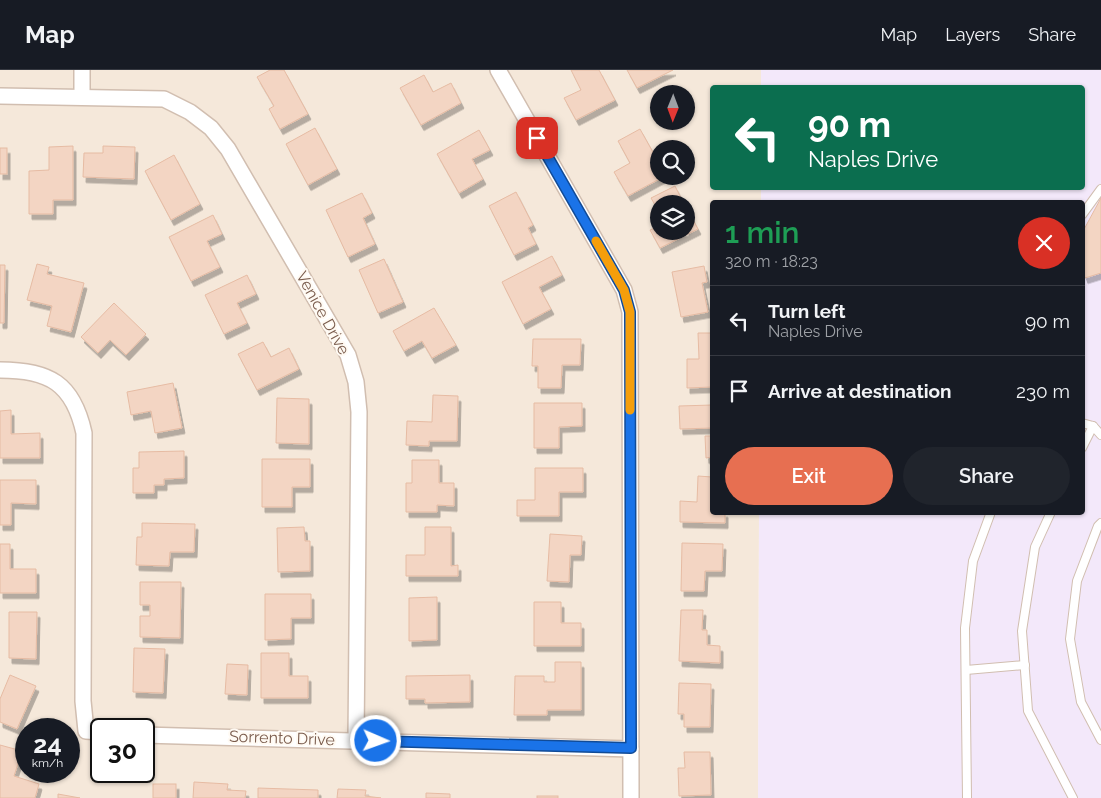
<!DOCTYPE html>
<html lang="en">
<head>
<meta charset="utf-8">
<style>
	:root { --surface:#171b24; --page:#20242c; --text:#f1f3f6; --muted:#9ea1a6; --line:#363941; --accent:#e76f51 }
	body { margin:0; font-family:Raleway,sans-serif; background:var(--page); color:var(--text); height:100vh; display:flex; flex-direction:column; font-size:19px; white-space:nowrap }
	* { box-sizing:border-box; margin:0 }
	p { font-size:16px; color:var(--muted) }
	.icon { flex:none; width:28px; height:28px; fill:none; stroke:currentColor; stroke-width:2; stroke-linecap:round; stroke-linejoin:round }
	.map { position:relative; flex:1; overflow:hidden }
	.details { position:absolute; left:710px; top:130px; width:375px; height:315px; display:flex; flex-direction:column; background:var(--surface); border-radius:5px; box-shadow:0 1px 4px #0004 }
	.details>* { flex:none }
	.hud { position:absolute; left:710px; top:15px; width:375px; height:105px; border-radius:5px; box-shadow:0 1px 4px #0004; background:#0b6e4f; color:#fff; overflow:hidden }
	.needle { width:32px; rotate:181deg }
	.controls { position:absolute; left:650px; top:15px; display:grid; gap:10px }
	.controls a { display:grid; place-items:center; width:45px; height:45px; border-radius:50%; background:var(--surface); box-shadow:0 1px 4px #0004; font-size:25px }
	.speed { position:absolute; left:15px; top:648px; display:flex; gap:10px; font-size:25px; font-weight:700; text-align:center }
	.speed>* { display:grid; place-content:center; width:65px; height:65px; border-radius:50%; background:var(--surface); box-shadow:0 1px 4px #0004; line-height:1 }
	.speed small { font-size:12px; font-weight:400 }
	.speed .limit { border:2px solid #111; border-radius:8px; background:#fff; color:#111 }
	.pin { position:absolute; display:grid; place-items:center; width:42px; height:42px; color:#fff; margin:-21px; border-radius:10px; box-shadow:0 2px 8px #0006 }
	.me { position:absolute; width:55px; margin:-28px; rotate:92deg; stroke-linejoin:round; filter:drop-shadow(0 0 4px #0008) }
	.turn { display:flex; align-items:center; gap:18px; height:105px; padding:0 15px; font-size:22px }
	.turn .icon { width:65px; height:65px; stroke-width:2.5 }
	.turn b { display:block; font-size:35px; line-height:42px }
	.round { display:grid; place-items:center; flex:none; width:52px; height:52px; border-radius:26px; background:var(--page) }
	.headline { display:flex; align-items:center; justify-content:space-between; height:85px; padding:0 15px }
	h1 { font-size:30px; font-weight:600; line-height:38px; color:#1e9e55 }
	.action { display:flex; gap:10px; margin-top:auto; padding:10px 15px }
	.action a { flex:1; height:58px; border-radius:30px; background:var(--accent); color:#fff; font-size:20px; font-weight:600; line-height:58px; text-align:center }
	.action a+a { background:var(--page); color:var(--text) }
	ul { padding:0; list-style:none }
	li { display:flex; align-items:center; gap:15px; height:70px; padding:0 15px; border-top:1px solid var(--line) }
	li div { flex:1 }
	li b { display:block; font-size:19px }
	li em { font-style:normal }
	header { display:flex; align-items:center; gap:30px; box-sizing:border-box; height:70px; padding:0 25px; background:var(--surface); border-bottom:1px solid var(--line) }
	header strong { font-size:24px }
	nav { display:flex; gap:28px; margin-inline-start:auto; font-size:18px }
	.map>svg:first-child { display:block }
</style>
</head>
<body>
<header>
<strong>Map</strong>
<nav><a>Map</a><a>Layers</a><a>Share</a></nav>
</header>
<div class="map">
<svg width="1101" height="728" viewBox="0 0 1101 728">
	<defs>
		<filter id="shadow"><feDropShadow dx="3" dy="5.5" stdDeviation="0" flood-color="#0004"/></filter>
	</defs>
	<rect width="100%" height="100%" fill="#fdf6ec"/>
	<!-- residential -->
	<path fill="#f5e8da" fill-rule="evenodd" d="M0 0H761V17L712 18V118H761V132H712V442L759 443 758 728H0ZM659 24H686V51H659ZM659 79H686V106H659ZM659 134H686V161H659ZM26 659H69V701H26ZM101 659H144V701H101Z"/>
	<!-- education -->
	<path fill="#f3e8fa" d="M761 0H1101V728H758L759 443 1082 442V132H761V118H1082V18L761 17Z"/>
	<!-- building -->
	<g fill="#f3d5c3" stroke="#e6bba3" filter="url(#shadow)">
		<path d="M270 0H284L308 44 280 59 269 39 274 36 257 7Z"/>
		<path d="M571 0H599L615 30 576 50 564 28 581 20Z"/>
		<path d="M627 0H673L637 18Z"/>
		<path d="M424 5 433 22 451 13 461 33 421 55 400 18Z"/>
		<path d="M315 58 337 99 308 115 286 74Z"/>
		<path d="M640 59 659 93V106H665L628 126 614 102 630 93 618 71Z"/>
		<path d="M479 60 490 80 472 89 483 109 459 123 437 84Z"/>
		<path d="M73 76V130H53V144H29V101L49 100V77Z"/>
		<path d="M103 76 135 77 134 109 83 107 84 83H103Z"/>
		<rect x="0" y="78" width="7" height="26"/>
		<path d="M174 85 200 134 171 150 145 101Z"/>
		<path d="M675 116 684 134H659V142L651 128Z"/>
		<path d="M516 122 533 155 528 158 536 174 514 185 489 136Z"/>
		<path d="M362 123 372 143 363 148 375 174 348 187 326 140Z"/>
		<path d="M1101 128V203L1085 208 1082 199V163Z"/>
		<path d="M686 137 698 159 660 178 650 160 659 156V161H686Z"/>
		<path d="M213 145 222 164 207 171 220 197 191 211 169 167Z"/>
		<path d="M552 186 562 205 539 217 551 239 523 254 502 212Z"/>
		<path d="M384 189 403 232 378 243 359 200Z"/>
		<path d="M37 194 49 197 47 204 84 213 71 262 47 256 52 236 27 230Z"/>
		<path d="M0 195H5L4 253H0Z"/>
		<path d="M704 196 707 212 702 213 708 242 681 247 672 202Z"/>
		<path d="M247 205 256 224 237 233 247 253 224 264 205 225Z"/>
		<path d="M114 233 146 264 126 285 110 270 98 283 81 267Z"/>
		<path d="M434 238 456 275 432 288 422 271 404 281 393 261Z"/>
		<path d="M698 263H712V317L687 318V289H699Z"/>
		<path d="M533 269H581L580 295H562L561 318H538V296H532Z"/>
		<path d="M263 272 271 287 289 278 299 299 257 320 238 284Z"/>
		<path d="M173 313 182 358 155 363 151 341 131 345 127 322Z"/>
		<path d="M433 325 458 326 457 371H429V376L406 375 407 351 432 352Z"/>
		<path d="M277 328 309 329V374L276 373Z"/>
		<path d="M534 333H582V356L559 357V378H534Z"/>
		<path d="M712 335V358L680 359 679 336Z"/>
		<path d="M11 340V364L40 363V388H0V341Z"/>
		<path d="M705 366H712V387L706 388Z"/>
		<path d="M184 381V408L164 409V415H154V423H133V398H139V382Z"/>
		<path d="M262 389H310V417H292V437H262Z"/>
		<path d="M412 390H439V413H454V436L437 435V442H406V413H412Z"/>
		<path d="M535 398H583V422H559V446H517V430H535Z"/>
		<path d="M698 406 712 407V442H725V453L680 452V431L697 432Z"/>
		<path d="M0 410H36V434L11 433V455H0Z"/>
		<path d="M142 453 195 454 194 482H170L169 496 136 495 137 467H142Z"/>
		<path d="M304 457 305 471H310V501L278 502 277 458Z"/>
		<path d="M425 457H451V496L458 495V506H406V485H425Z"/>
		<path d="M550 464 582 466 581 485H570L569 512 547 511Z"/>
		<path d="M682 473 723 474 722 501H705L704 521H681Z"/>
		<path d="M0 474H10V499H36V523H0Z"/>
		<path d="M140 512H181L180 568 140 567V546H150V535H140Z"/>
		<path d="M265 524H311V548H291V569L265 570Z"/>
		<path d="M437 527V570L409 571V528Z"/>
		<path d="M534 532H561V553H581V576H534Z"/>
		<path d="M681 540H703L702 560H707V575L720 576V593L679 591Z"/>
		<path d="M9 542H37L36 589 9 588Z"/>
		<path d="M134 578 165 579 163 623 133 622Z"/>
		<path d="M261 583H289V606H308V628H261Z"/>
		<path d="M555 592H581V640H547V645H514L515 606H544V612H555Z"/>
		<path d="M227 594 248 595 247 625 225 624Z"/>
		<path d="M10 605 36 616 17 659 0 652V629Z"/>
		<path d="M470 605V632L425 633V629H406V606Z"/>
		<path d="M679 613 711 614 710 657H684V644H678Z"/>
		<path d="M0 675 22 681 14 706 39 714 35 728H0Z"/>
		<path d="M684 682H710L711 725 679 726 678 698H685Z"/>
		<path d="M194 712 228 714 227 720 246 721 245 728H193Z"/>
		<rect x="153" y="714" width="23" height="14"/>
		<path d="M258 718 318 720V728H258Z"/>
		<path d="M338 719 366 720 365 726 381 728H337Z"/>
		<path d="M426 723 450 724V728H426Z"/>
		<path d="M58 724 80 728H58Z"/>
		<rect x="537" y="726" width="21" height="2"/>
	</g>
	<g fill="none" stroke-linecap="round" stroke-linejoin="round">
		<!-- service casing -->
		<g stroke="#d1beb0" stroke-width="10">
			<g id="service">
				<path d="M1082 145 1101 119"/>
				<path d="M1082 353 1093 356 1101 365"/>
				<path d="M1082 378 1093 356"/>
				<path d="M1051 442 1035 477 1022 561 1028 641 1073 728"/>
				<path d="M1101 453 1098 456 1077 511 1070 569 1081 632 1101 670"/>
				<path d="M966 600 1025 595"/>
				<path d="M967 728 965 558 973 491 991 442"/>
			</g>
		</g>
		<!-- minor casing -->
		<g stroke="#d1beb0" stroke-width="18">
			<g id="minor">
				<path d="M82 0V27"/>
				<path d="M498 0 624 220 630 242 631 728"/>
				<path d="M0 26 164 29 190 42 211 58 228 79 348 285 356 312 359 342 356 670"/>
				<path d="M0 300C49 300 73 313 84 363L83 631 86 661 101 662"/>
				<path d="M144 665 631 679"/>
			</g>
		</g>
		<!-- service -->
		<use href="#service" stroke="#fff" stroke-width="8"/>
		<!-- minor -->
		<use href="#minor" stroke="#fff" stroke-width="15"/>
	</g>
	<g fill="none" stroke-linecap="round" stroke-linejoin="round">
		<!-- route casing -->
		<g stroke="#114b97" stroke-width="12">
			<path id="route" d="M376 671 631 678 630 242 624 220 537 68"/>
		</g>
		<!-- route -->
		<use href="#route" stroke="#1a73e8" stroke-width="9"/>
		<!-- slow -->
		<path stroke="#f59e0b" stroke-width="9" d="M596 171 624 220 630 242V340"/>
	</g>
	<g text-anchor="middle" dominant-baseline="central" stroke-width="4" stroke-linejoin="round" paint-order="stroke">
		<!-- street labels -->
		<g font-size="16" fill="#7a5c4d" stroke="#fffaf3">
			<text transform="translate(323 243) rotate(61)">Venice Drive</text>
			<text transform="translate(282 668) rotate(2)">Sorrento Drive</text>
		</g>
	</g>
</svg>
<div class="controls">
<a><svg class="needle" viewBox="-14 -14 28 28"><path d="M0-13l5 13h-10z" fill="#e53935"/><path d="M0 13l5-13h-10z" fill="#9ea1a6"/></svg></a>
<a><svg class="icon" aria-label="search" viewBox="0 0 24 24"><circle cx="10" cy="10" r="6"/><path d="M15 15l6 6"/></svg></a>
<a><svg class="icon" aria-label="layers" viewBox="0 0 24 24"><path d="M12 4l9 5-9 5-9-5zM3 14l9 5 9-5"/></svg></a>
</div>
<div class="speed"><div>24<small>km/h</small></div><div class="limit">30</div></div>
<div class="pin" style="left:537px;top:68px;background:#d93025"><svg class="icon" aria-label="arrive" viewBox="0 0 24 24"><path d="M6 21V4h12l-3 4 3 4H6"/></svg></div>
<svg class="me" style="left:376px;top:671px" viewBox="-20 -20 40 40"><circle r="17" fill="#1a73e8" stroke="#fff" stroke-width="3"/><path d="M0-11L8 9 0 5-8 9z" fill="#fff"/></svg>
<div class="hud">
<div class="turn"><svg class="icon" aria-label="left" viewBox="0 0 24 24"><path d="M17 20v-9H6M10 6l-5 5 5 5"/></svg><div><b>90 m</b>Naples Drive</div></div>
</div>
<section class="details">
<div class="headline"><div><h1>1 min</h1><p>320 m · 18:23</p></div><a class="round" style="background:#d93025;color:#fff"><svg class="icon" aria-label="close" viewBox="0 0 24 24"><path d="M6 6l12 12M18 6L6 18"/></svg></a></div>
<ul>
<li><svg class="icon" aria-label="left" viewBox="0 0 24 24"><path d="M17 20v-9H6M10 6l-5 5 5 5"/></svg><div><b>Turn left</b><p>Naples Drive</p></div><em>90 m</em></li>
<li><svg class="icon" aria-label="arrive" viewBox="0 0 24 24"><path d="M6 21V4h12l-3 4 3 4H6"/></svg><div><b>Arrive at destination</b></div><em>230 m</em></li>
</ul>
<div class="action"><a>Exit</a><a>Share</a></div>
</section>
</div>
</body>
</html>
